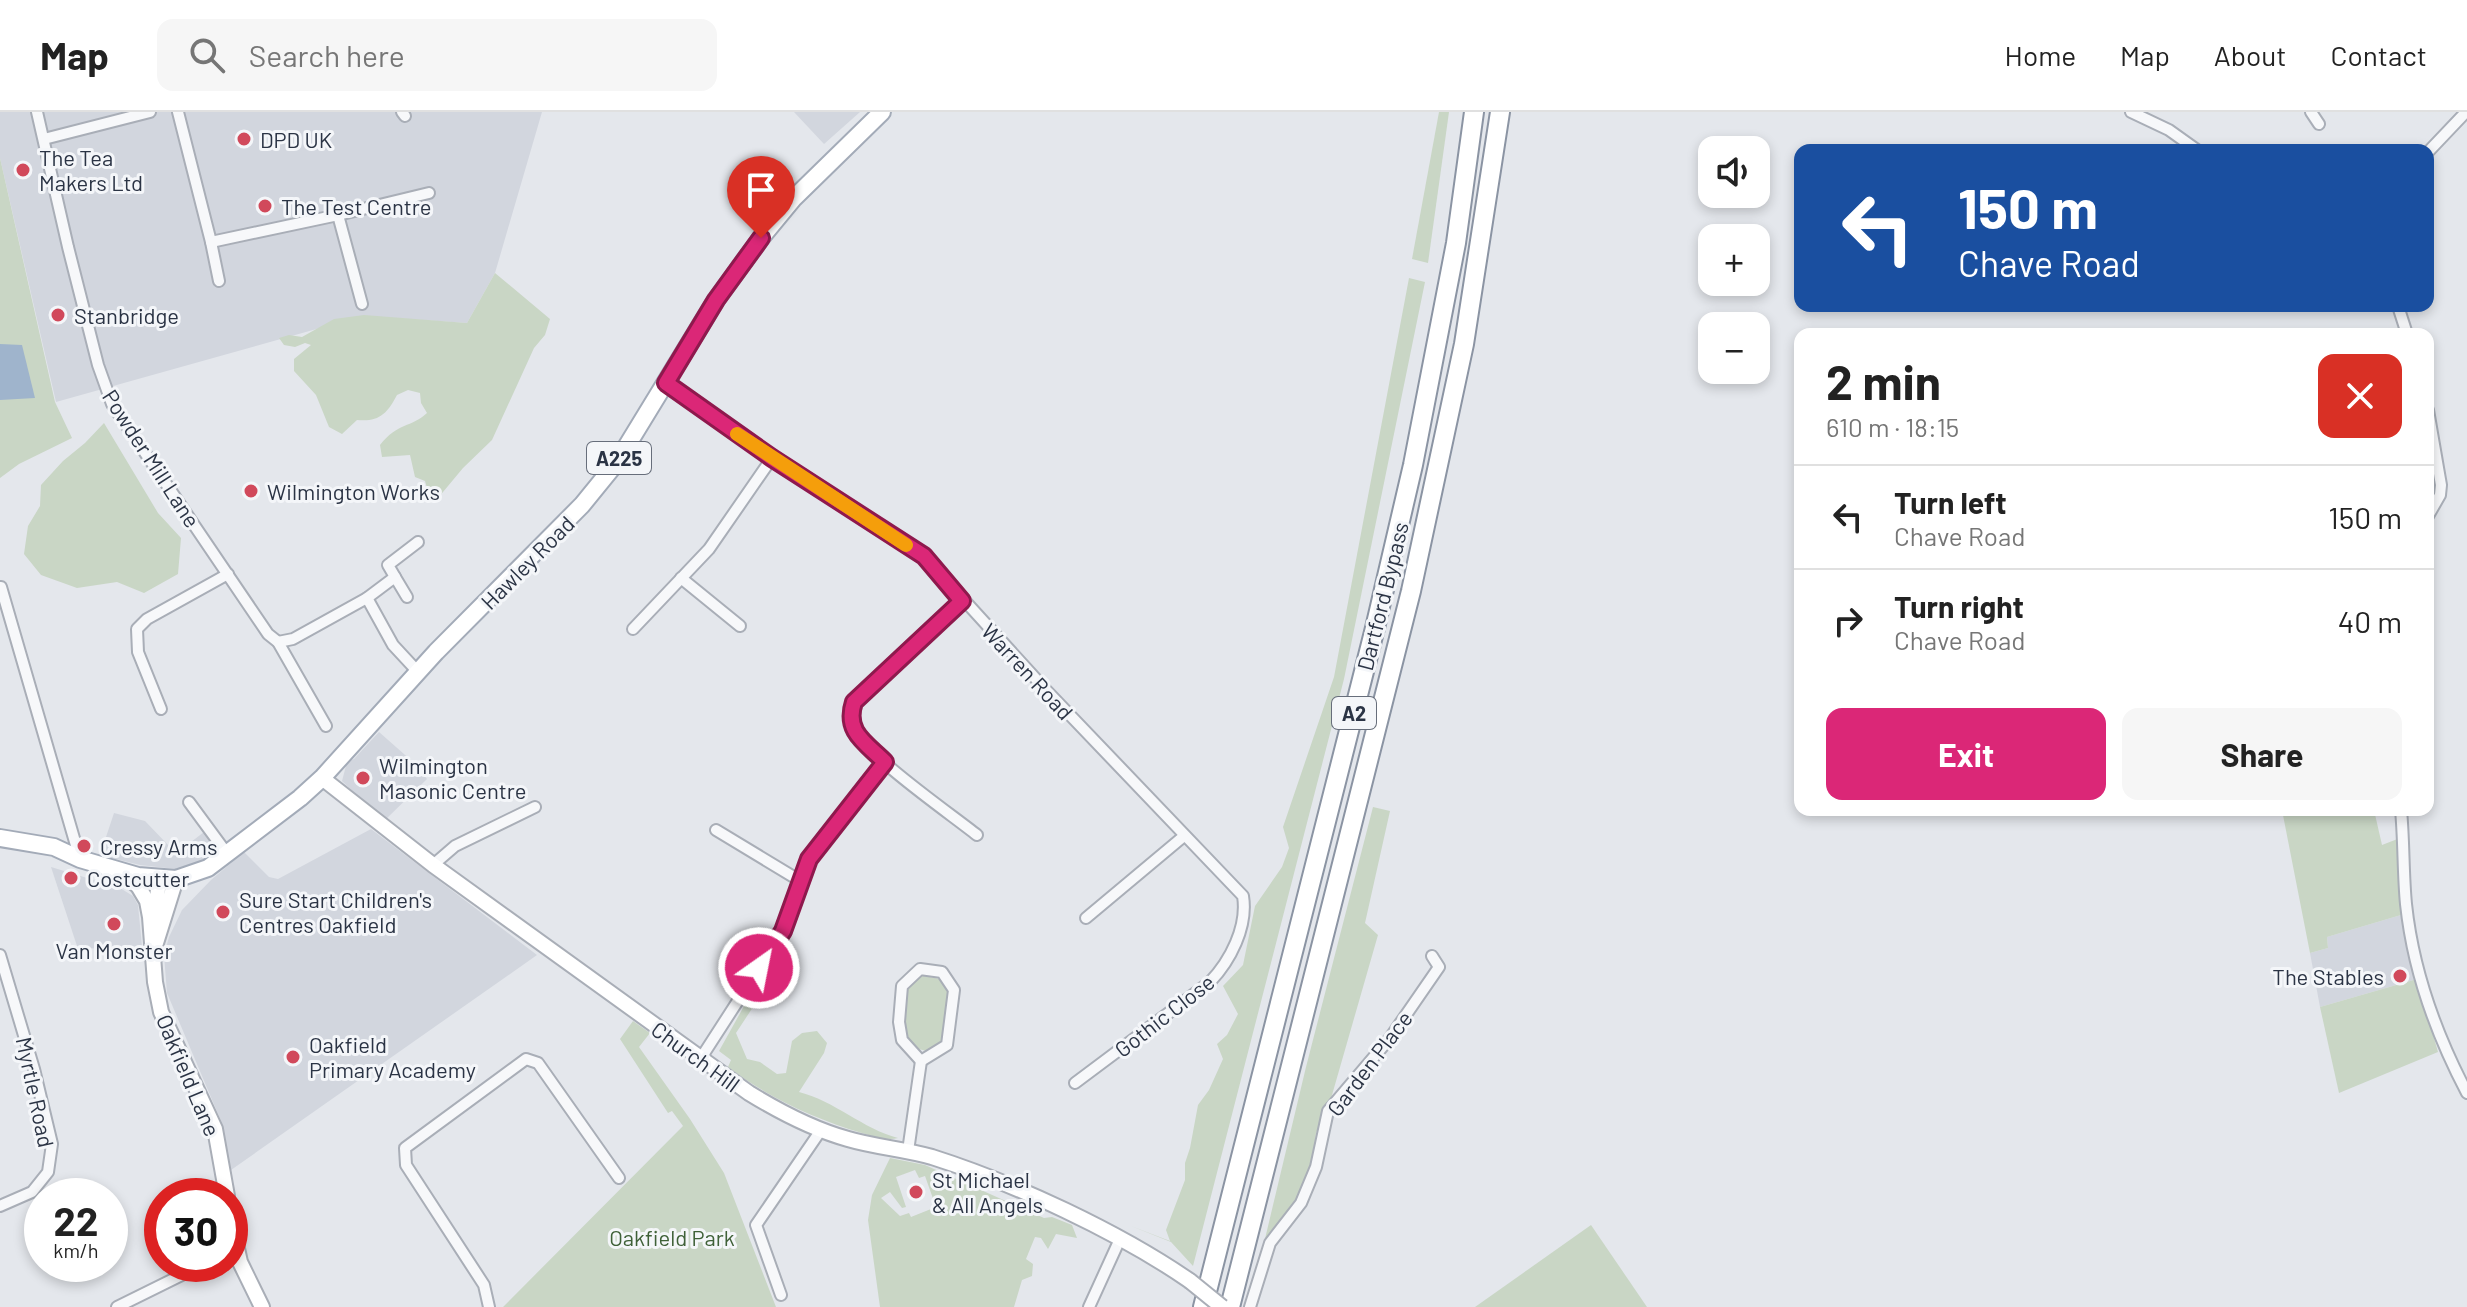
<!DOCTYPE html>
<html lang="en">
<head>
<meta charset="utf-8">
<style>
	:root { --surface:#fff; --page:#f6f6f6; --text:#222; --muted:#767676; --line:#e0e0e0; --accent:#db2777 }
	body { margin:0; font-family:Barlow,sans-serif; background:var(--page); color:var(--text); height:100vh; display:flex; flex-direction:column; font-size:30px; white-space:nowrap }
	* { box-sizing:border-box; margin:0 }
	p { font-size:26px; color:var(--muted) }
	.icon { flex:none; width:44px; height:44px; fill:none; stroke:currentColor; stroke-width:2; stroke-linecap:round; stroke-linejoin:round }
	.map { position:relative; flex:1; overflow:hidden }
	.panel { position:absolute; left:1794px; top:216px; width:640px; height:488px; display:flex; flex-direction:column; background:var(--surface); border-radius:16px; box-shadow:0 4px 12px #0003 }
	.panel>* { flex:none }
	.hud { position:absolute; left:1794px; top:32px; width:640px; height:168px; border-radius:16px; box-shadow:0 4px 12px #0003; background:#1a4fa0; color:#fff; overflow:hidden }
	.tools { position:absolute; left:1698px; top:24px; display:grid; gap:16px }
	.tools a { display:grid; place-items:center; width:72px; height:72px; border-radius:16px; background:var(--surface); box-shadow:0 4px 12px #0003; font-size:40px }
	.speed { position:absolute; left:24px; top:1066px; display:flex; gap:16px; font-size:40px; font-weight:700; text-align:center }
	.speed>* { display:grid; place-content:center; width:104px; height:104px; border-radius:50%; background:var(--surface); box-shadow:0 4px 12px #0003; line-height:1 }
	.speed small { font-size:20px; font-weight:400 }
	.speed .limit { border:12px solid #d22; background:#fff; color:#111 }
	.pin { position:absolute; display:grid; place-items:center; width:68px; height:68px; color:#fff; margin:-82px -34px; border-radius:50% 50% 50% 0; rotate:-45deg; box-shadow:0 0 8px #0007 }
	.pin .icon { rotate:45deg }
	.me { position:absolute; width:88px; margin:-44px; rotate:33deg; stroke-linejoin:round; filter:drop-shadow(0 0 6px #0008) }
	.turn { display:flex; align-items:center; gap:28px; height:168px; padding:0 32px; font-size:36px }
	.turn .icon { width:104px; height:104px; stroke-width:2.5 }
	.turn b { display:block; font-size:56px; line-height:68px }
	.round { display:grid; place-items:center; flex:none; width:84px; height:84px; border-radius:16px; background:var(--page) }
	.head { display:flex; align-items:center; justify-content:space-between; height:136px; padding:0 32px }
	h1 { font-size:48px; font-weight:700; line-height:60px }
	.button { display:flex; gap:16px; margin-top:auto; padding:16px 32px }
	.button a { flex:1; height:92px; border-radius:16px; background:var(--accent); color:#fff; font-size:32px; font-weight:700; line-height:92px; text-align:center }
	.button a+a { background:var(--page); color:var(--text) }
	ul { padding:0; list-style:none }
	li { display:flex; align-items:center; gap:24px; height:104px; padding:0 32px; border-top:2px solid var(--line) }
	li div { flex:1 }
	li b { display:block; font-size:30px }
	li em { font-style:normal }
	header { display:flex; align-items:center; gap:48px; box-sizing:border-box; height:112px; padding:0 40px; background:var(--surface); border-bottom:2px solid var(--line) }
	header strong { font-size:38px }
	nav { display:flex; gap:44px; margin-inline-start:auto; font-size:28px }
	.search { width:560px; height:72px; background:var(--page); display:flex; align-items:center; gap:20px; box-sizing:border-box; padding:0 28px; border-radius:16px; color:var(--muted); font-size:30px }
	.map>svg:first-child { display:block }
</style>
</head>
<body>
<header>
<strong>Map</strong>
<div class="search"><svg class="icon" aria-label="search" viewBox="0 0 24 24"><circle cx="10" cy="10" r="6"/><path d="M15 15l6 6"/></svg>Search here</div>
<nav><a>Home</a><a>Map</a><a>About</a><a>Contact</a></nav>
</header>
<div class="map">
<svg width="2467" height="1195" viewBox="0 0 2467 1195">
	<rect width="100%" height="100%" fill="#e4e7ec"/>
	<!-- built -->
	<g fill="#d2d6de">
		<path d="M0 0H542L495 161 467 211 363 204 56 290 0 46Z"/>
		<path d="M794 0H860L824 32Z"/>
		<path d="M379 620 413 650 427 667 384 709 342 669 347 650 354 647Z"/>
		<path d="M114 701 145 709 169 734 177 737H182L204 720 219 739 200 749 176 757 140 753 100 743Z"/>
		<path d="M371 717 537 843 231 1058 221 1009 167 881 164 843 169 825 182 798 211 768 244 740 269 765 278 767Z"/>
		<path d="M51 755 120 776 133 784 138 793 142 834 78 837Z"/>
		<path d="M2401 803 2405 827 2417 867 2320 895 2310 841 2328 836 2327 825Z"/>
	</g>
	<!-- green -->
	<g fill="#c9d6c5" fill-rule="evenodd">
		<path d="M1439 0H1449L1428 151 1412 147Z"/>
		<path d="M0 46 55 290 72 326 19 352 0 366Z"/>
		<path d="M495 161 550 207 545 223 534 236 492 328 463 356 438 386 429 383 425 369 415 365 410 343 382 345 380 333C398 310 411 316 427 301L421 291 420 281 408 278 397 283C387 302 379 310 357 308L342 322 329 315 316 283 294 259V247L311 233 305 231 295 235 284 233 279 226 289 223 302 225 334 207 364 203 467 211Z"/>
		<path d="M1409 166 1425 170 1344 567 1193 1154 1171 1130 1131 1114 1170 1129 1166 1118 1185 1068V1051L1190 1036 1198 993 1209 978 1223 947 1217 932 1227 923 1238 902 1223 874 1243 853 1255 794 1282 755 1289 736 1283 715 1334 565Z"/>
		<path d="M104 311 158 401 181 426 178 462 144 481 117 470 77 476 41 463 24 442 28 414 40 394 41 373 63 349 85 331Z"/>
		<path d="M1373 695 1390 699 1365 811 1378 823 1330 990 1316 1021 1311 1059 1302 1081 1264 1131 1306 955Z"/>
		<path d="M2282 698H2374L2382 733 2400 726 2401 803 2327 825 2328 836 2310 841Z"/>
		<path d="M919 863 940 867 950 882 944 931 930 940 915 936 903 919 907 873Z"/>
		<path d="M2417 867 2438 940 2339 981 2320 895Z"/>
		<path d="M748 887 755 892 736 921 747 947 760 950 777 962 786 961 792 929 802 921 817 919 827 931 824 941 799 980C835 989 863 1017 898 1026 886 1029 873 1024 862 1021 813 1006 769 986 728 955L731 948 719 939Z"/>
		<path d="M633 909 650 921 639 935 690 1007 724 1061 776 1195H503L683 1014 672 999 668 1001 620 927Z"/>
		<path d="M890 1046 925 1053 1044 1106 1052 1105 1072 1113 1077 1126 1056 1122 1048 1137 1041 1126 1035 1125 1026 1147 1033 1152 1032 1164 1022 1168 1014 1195H880L868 1108 872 1083ZM915 1058 919 1066 925 1064 936 1095 911 1105 909 1101 900 1104 881 1086 890 1080 902 1096 906 1095 896 1065Z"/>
		<path d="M1591 1113 1647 1195H1475Z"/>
	</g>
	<!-- water -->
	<path fill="#9fb4cc" d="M0 232 22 233 35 286 0 288Z"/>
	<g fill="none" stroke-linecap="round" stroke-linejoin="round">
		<!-- street casing -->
		<g stroke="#a9aeb7" stroke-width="14">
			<g id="street">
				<path d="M37 0 68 135 98 253 112 292 268 522 278 530 326 614"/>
				<path d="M178 0 211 130 338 103 362 192"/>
				<path d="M402 0 405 4"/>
				<path d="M2131 0 2169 18 2197 38"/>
				<path d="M2311 0 2319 12"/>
				<path d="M44 27 150 0"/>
				<path d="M2428 40 2466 0"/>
				<path d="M338 103 429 81"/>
				<path d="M211 130 219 169"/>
				<path d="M2398 194 2407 222"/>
				<path d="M666 271 772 346 924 444 1046 578 1243 784C1248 815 1230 849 1210 870L1075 971"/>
				<path d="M2428 298 2441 373 2440 383 2428 404"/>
				<path d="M395 465 388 453 418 430"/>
				<path d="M681 466 740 514"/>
				<path d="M1 475 80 747"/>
				<path d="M367 486 395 465 407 485"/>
				<path d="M962 489 854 590C851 599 848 606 852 615 867 644 948 700 977 723"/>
				<path d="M633 517 709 437 772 346"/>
				<path d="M278 530 293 527 367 486 393 533 419 561"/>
				<path d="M161 597 138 540 137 517 147 507 228 462"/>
				<path d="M189 690 228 743"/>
				<path d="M2401 698C2404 729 2403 761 2406 792 2413 858 2436 922 2467 981"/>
				<path d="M716 718 802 770"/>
				<path d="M433 753 455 734 535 695"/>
				<path d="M1086 806 1184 724"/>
				<path d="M0 843 34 957 52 1032 48 1060 32 1080 0 1094"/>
				<path d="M920 857 942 860 954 878 947 933 921 949 902 928 899 910 902 874Z"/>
				<path d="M701 946 783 819 809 747 885 650"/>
				<path d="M908 1039 921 949"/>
				<path d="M781 1183 756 1113 821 1018"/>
				<path d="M117 1195 204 1152"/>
				<path d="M489 1195 484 1173 406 1053 405 1036 526 947 538 951 619 1066"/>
				<path d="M1089 1195 1120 1127"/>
				<path d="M1250 1195 1270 1131 1301 1091 1316 1055 1328 999 1390 926 1439 855 1432 844"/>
			</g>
		</g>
		<!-- secondary casing -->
		<g stroke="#a9aeb7" stroke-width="18">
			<g id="secondary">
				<path d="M322 666 433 753 749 981C780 1000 812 1017 848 1027 875 1035 904 1037 932 1045 1014 1071 1119 1120 1190 1169"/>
				<path d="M121 760 138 774 147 789 150 805 155 870 161 900 215 1017 227 1084"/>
				<path d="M155 806 159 767"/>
				<path d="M156 831 176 767"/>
				<path d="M230 1105 240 1150 262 1195"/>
			</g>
		</g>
		<!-- primary casing -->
		<g stroke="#a3abb8" stroke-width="20">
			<path id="primary" d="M0 726 54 735 80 747 138 764 176 767 208 756 300 686 322 666 436 540 582 393 617 350 716 188 761 126 794 86 882 0"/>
		</g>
		<!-- highway casing -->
		<g stroke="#8b94a3" stroke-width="22">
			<g id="highway">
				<path d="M1203 1195 1375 516 1413 353 1456 131 1474 0"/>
				<path d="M1230 1195 1411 479 1464 232 1500 0"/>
			</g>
		</g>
		<!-- street -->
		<use href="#street" stroke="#f7f8fa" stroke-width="10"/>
		<!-- secondary -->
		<use href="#secondary" stroke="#fff" stroke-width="14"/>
		<!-- primary -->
		<use href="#primary" stroke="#fff" stroke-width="16"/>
		<!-- highway -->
		<use href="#highway" stroke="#fff" stroke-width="18"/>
		<!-- secondary-bridge casing -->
		<g stroke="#a9aeb7" stroke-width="18" stroke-linecap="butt">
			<path id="secondary-bridge" d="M1190 1169 1222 1195"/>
		</g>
		<!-- secondary-bridge -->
		<use href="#secondary-bridge" stroke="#fff" stroke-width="14"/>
	</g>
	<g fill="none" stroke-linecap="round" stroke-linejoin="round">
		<!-- route casing -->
		<g stroke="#8e194d" stroke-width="20">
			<path id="route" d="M759 856 783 819 809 747 885 650C866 631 844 620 854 590L962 489 924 444 772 346 666 271 716 188 761 126"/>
		</g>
		<!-- route -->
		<use href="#route" stroke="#db2777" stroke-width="14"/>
		<!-- slow -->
		<path stroke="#f59e0b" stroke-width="14" d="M737 322 906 433"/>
	</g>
	<!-- markers -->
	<g fill="#d1495b" stroke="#f4f6f9" stroke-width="3">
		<circle cx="244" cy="27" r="8"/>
		<circle cx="23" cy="58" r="8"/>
		<circle cx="265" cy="94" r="8"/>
		<circle cx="58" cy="203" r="8"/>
		<circle cx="251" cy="379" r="8"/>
		<circle cx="363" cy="666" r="8"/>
		<circle cx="84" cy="734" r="8"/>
		<circle cx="71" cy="766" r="8"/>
		<circle cx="223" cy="800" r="8"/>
		<circle cx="114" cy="812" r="8"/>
		<circle cx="2400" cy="864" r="8"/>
		<circle cx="293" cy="945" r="8"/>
		<circle cx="916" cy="1080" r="8"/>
	</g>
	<g text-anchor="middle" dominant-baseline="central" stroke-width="6" stroke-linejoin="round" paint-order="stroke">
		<!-- shield labels -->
		<g fill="#f4f6f9" stroke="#676e7b" stroke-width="2">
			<rect x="587" y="330" width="64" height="32" rx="6"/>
			<rect x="1332" y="585" width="44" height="32" rx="6"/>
		</g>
		<g font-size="20" font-weight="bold" fill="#2b3445">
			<text x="619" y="346">A225</text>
			<text x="1354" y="601">A2</text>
		</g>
		<!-- poi labels -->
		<g font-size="22" fill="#2b3445" stroke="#f4f6f9" text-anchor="start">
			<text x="260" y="27">DPD UK</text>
			<text x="39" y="45">The Tea<tspan x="39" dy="25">Makers Ltd</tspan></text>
			<text x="281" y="94">The Test Centre</text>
			<text x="74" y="203">Stanbridge</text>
			<text x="267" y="379">Wilmington Works</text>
			<text x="379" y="653">Wilmington<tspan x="379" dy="25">Masonic Centre</tspan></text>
			<text x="100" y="734">Cressy Arms</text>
			<text x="87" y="766">Costcutter</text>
			<text x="239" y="787">Sure Start Children's<tspan x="239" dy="25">Centres Oakfield</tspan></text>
			<text x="114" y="838" text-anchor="middle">Van Monster</text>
			<text x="2384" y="864" text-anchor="end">The Stables</text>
			<text x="309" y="932">Oakfield<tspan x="309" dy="25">Primary Academy</tspan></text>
			<text x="932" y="1067">St Michael<tspan x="932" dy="25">&amp; All Angels</tspan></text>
		</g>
		<!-- street labels -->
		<g font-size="22" fill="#2b3445" stroke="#f4f6f9">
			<text transform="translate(152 346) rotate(57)">Powder Mill Lane</text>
			<text transform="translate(527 450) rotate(-45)">Hawley Road</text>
			<text transform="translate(1382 484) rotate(-76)">Dartford Bypass</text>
			<text transform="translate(1028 559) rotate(47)">Warren Road</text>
			<text transform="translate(1164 903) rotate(-38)">Gothic Close</text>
			<text transform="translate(696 944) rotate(36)">Church Hill</text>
			<text transform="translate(1369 951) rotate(-53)">Garden Place</text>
			<text transform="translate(189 963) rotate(67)">Oakfield Lane</text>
			<text transform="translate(36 980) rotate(78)">Myrtle Road</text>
		</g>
		<!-- park labels -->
		<g font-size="22" fill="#3f6138" stroke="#f4f6f9">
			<text x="672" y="1125">Oakfield Park</text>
		</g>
	</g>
</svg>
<div class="tools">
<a><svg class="icon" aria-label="sound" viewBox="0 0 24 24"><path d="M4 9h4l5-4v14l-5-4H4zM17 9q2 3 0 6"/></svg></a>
<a>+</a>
<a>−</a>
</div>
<div class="speed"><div>22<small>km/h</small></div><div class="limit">30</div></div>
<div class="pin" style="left:761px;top:126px;background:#d93025"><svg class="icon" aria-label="arrive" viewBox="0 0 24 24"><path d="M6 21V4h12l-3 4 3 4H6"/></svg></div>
<svg class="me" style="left:759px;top:856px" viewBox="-20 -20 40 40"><circle r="17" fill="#db2777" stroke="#fff" stroke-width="3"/><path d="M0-11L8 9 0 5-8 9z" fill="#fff"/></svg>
<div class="hud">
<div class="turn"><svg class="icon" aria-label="left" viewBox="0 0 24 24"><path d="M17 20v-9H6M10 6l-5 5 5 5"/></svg><div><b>150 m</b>Chave Road</div></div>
</div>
<section class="panel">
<div class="head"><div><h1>2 min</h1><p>610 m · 18:15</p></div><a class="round" style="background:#d93025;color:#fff"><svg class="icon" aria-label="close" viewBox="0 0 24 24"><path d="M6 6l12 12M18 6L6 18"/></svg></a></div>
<ul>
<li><svg class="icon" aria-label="left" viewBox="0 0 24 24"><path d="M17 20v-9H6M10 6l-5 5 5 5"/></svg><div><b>Turn left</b><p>Chave Road</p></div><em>150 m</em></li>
<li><svg class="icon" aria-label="right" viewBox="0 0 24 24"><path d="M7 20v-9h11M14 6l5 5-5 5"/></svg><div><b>Turn right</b><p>Chave Road</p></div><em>40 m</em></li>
</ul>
<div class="button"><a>Exit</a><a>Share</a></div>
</section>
</div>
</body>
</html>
